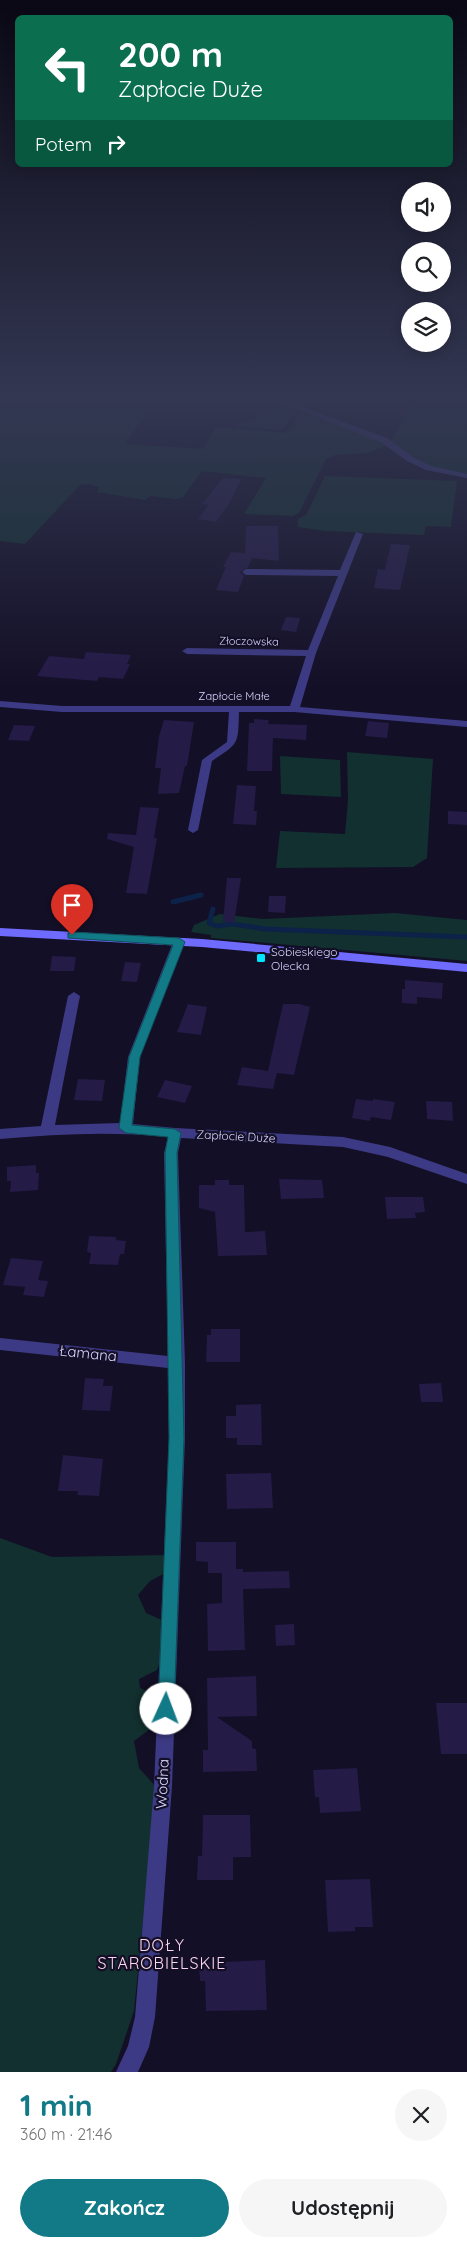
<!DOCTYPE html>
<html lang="pl">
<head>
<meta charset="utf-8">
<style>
	:root { --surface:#fff; --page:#f6f6f6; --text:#202124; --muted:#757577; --accent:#127987 }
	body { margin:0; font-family:Quicksand,sans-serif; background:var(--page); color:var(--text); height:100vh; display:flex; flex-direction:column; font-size:19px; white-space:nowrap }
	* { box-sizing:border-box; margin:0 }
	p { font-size:16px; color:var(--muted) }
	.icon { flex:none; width:28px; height:28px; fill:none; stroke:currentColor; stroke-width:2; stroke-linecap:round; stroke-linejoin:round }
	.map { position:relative; height:2072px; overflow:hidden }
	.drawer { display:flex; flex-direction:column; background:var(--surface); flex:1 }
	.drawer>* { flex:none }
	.top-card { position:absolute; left:15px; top:15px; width:438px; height:152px; border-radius:8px; box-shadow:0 2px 12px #0003; background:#0b6e4f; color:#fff; overflow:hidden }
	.controls { position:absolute; left:401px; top:182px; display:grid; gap:10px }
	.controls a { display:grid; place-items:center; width:50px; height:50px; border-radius:50%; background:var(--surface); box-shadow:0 2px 12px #0003; font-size:25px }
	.pin { position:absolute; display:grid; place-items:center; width:42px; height:42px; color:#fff; margin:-51px -21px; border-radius:50% 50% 50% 0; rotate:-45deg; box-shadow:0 0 5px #0007 }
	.pin .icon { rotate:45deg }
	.me { position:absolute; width:55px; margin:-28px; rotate:2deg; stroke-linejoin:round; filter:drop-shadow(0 0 4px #0008) }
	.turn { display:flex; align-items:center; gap:18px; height:105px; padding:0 20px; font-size:22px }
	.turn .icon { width:65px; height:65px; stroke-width:2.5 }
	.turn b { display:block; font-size:35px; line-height:42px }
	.then { display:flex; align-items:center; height:48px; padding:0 20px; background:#0003; gap:10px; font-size:19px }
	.round { display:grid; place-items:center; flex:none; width:52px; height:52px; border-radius:26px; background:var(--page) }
	.overview { display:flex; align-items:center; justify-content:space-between; height:85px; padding:0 20px }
	h1 { font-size:30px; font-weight:700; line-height:38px; color:var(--accent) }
	.primary-button { display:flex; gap:10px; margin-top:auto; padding:10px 20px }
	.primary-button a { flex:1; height:58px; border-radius:30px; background:var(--accent); color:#fff; font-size:20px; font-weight:700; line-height:58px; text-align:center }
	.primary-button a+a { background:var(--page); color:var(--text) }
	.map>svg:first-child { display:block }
</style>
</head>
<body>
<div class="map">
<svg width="467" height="2072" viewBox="0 0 467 2072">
	<rect width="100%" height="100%" fill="#130f26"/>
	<!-- green -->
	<g fill="#12302f">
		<path d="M0 398H157L125 444 203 449 216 427 284 433 290 430 299 414 302 413 370 436 388 445 367 453 335 455 326 459 299 513 293 516 244 514 266 478 202 471 183 497 176 499 150 496 145 500 97 492 99 487 88 484 80 485 25 544 0 541Z"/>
		<path d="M415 398H467V474L431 467 390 443Z"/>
		<path d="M287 405 295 409V411L285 427 279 430 234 426Z"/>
		<path d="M325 476 457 481 451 527 426 526 424 535 325 531 298 527V519L306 515Z"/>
		<path d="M347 752 433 759 427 858 413 867 276 868 280 831 345 834 348 800Z"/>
		<path d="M280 756 340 760 341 797 281 794Z"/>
		<path d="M395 913 467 920V961L211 938V935L191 932 194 925 220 914 263 919Z"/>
		<path d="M0 1538 52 1557 168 1555 167 1572 150 1581 138 1595 146 1613 164 1621 161 1658 157 1670 139 1679 140 1688 160 1697 158 1723 134 1741 139 1768 156 1787 134 2011 116 2064 111 2072H0Z"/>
	</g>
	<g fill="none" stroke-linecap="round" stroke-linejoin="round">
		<!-- stream -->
		<g stroke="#0c2248" stroke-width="5">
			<path d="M173 902 201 895"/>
			<path d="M213 909 209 923 217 926 233 924 265 929 467 937"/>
		</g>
	</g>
	<!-- building -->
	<g fill="#241b47">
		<path d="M223 478 241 479 231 501 216 522 198 519 209 505 202 504Z"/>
		<path d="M246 526H278L279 561 252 558 248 567 240 572 244 576 238 592 216 590 226 567H223L231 552 245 553Z"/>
		<path d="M391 544 410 545 400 590 374 588 378 569 385 570Z"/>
		<path d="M286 617 300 618 296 632 281 630Z"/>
		<path d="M86 652 131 655 127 664H130L123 679 99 677 97 681 37 676 49 656 84 659Z"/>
		<path d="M254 719 269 720 268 724 307 725 306 740 273 738 272 771H247L249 723H254Z"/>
		<path d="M164 720 194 722 187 766H185L179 793 158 794 161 768H155L159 736Z"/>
		<path d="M368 721 389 723 387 738 365 736Z"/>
		<path d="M14 725 35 726 29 741 8 740Z"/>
		<path d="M237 785 256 786 254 811H257L256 825 233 824Z"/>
		<path d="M140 807 159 808 154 838H157L147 894 126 893 134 847 107 839 108 833 136 835Z"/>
		<path d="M448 811 467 812V825L448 824Z"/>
		<path d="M227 878H241L234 923 223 921Z"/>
		<path d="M269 896H286L285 913 268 912Z"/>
		<path d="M52 956 76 957 74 971H50Z"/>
		<path d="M125 962 141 963 137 982 121 981Z"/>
		<path d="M405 980 443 983 442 999 417 997V1004L402 1003V989H405Z"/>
		<path d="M188 1004 207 1007 201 1035 177 1032Z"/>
		<path d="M283 1004H299L310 1007 294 1075 277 1073 273 1089 237 1085 242 1067 268 1071Z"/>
		<path d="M78 1079 105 1080 102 1101 74 1100Z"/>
		<path d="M165 1080 192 1086 185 1103 157 1097Z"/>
		<path d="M356 1099 373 1101V1099L395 1102 391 1120 371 1117 370 1121 352 1118Z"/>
		<path d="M426 1101 452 1102 453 1121 427 1119Z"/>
		<path d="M36 1165V1173H39L38 1190 10 1192 11 1181H7V1167Z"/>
		<path d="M279 1179 322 1180 324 1198 281 1199Z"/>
		<path d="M215 1180H229V1185H244L245 1232 265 1231 267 1255 218 1256 215 1212 199 1208V1185H215Z"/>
		<path d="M385 1197H423L425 1212 415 1213 416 1218 387 1219Z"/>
		<path d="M89 1236 116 1237V1240L126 1241 124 1254H120L118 1265 89 1264 91 1253 87 1252Z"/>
		<path d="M11 1258 43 1261 38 1280 48 1281 44 1297 23 1295 25 1287 3 1285Z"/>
		<path d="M211 1329H240V1362H206L207 1335H211Z"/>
		<path d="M85 1378 104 1379 103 1386H113L110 1411 82 1410Z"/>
		<path d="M441 1383 443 1402H421L419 1384Z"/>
		<path d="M261 1404 262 1445H237V1438H226V1416H236V1405Z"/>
		<path d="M63 1455 103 1459 99 1496 77 1495 78 1491H58Z"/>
		<path d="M271 1473 273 1508 227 1509 226 1474Z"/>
		<path d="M196 1542H236V1569H243V1572L289 1571 290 1588 243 1589 245 1650 208 1651 207 1604 222 1603V1573H208V1562L196 1561Z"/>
		<path d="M294 1624 295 1645 276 1646 275 1625Z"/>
		<path d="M256 1676 257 1716 217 1717 252 1741V1748L256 1749 257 1771 203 1772V1750H208L207 1678Z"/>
		<path d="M436 1703H467V1754H441Z"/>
		<path d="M357 1768 361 1811 320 1813 319 1797H315L313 1770Z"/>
		<path d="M203 1815H250L251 1857H233V1880H197L198 1856H202Z"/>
		<path d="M370 1879 373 1927H355V1931L328 1932 325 1880Z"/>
		<path d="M265 1960 267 2010 206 2011 205 1981H200L199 1963Z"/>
	</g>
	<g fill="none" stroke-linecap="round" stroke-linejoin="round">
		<!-- street -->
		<g fill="#3d3a85" fill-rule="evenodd">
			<path d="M268 398H278L387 438 413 457 431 466 467 474V478L426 470 407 461 381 442Z"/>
			<path d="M356 532 363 534 316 653 300 707 467 721V727L294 712H239C238 745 239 743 212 761L198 830 193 833 188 830 202 760 227 742 229 712H62L0 707V701L62 706H290L306 656 187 654 182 651 187 648 308 650 338 576 246 575 242 572 246 569 340 570Z"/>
			<path d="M179 938 185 942 140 1057 133 1124 175 1128 343 1137 390 1147 467 1174V1184L388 1157 343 1147 181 1138 178 1153 185 1363V1438L172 1786 155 2017 149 2047 138 2072H116L128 2046 135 2017 154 1786 169 1438 168 1368 0 1350V1338L168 1356 164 1153 168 1137C111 1131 57 1134 0 1139V1129L41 1126 68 996 74 992 80 996 55 1125 120 1123 128 1057 173 942Z"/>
		</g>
		<!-- secondary -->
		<path fill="#6f6bff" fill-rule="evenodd" d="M0 928 202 939 467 964V972L202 947 0 936Z"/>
	</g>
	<!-- sky -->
	<linearGradient id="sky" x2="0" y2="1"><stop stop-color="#0a0815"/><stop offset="0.58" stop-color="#333752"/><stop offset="1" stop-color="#333752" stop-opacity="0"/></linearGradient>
	<rect width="467" height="688" fill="url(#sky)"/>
	<!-- route -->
	<path fill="#127987" stroke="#0c4f58" d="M72 932 179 938 185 942 140 1057 132 1125 175 1129 181 1133 177 1153 184 1438 174 1709 172 1714 166 1717 160 1714 158 1709 169 1438 165 1153 168 1137 126 1133 119 1128 129 1057 173 945 68 938V933Z"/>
	<!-- markers -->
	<rect fill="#00e5ff" stroke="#130f26" stroke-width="2" x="256" y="953" width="10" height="10" rx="2.5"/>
	<g text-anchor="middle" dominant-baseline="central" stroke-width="4.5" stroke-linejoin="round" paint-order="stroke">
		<!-- far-street labels -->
		<g font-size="11" fill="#d9d4ff" stroke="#130f26">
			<text transform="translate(249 641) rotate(1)">Złoczowska</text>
			<text x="234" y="696">Zapłocie Małe</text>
		</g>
		<!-- poi labels -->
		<g font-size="12" fill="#d9d4ff" stroke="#130f26" text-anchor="start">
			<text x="271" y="951">Sobieskiego<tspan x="271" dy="14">Olecka</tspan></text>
		</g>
		<!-- street labels -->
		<g font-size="12" fill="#d9d4ff" stroke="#130f26">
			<text transform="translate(236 1136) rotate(3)">Zapłocie Duże</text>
		</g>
		<!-- near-street labels -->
		<g font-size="15" fill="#d9d4ff" stroke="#130f26">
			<text transform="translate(88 1353) rotate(6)">Łamana</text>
			<text transform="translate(162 1784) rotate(-87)">Wodna</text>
		</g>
		<!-- near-neighbourhood labels -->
		<g font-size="16" letter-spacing="1" fill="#ffd6f0" stroke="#130f26">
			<text x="162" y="1945">DOŁY<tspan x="162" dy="18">STAROBIELSKIE</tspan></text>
		</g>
	</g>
</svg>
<div class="controls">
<a><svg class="icon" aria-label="sound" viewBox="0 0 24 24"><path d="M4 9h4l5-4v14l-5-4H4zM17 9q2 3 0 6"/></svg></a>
<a><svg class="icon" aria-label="search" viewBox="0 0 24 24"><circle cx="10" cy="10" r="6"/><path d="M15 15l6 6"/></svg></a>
<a><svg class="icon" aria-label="layers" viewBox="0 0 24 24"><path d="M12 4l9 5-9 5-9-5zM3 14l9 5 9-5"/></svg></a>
</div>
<div class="pin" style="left:72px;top:935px;background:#d93025"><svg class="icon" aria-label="arrive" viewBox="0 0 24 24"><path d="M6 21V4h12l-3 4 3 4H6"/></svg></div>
<svg class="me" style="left:166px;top:1709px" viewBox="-20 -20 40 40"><circle r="19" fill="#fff"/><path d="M0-13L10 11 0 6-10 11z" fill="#127987"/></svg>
<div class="top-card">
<div class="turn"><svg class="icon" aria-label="left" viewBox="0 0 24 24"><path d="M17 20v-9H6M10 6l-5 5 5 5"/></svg><div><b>200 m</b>Zapłocie Duże</div></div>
<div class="then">Potem<svg class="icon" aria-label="right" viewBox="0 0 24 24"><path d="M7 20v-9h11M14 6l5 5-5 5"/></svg></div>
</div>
</div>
<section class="drawer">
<div class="overview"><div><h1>1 min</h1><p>360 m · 21:46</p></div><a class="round"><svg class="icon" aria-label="close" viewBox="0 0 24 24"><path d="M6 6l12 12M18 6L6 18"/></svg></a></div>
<div class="primary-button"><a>Zakończ</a><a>Udostępnij</a></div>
</section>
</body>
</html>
